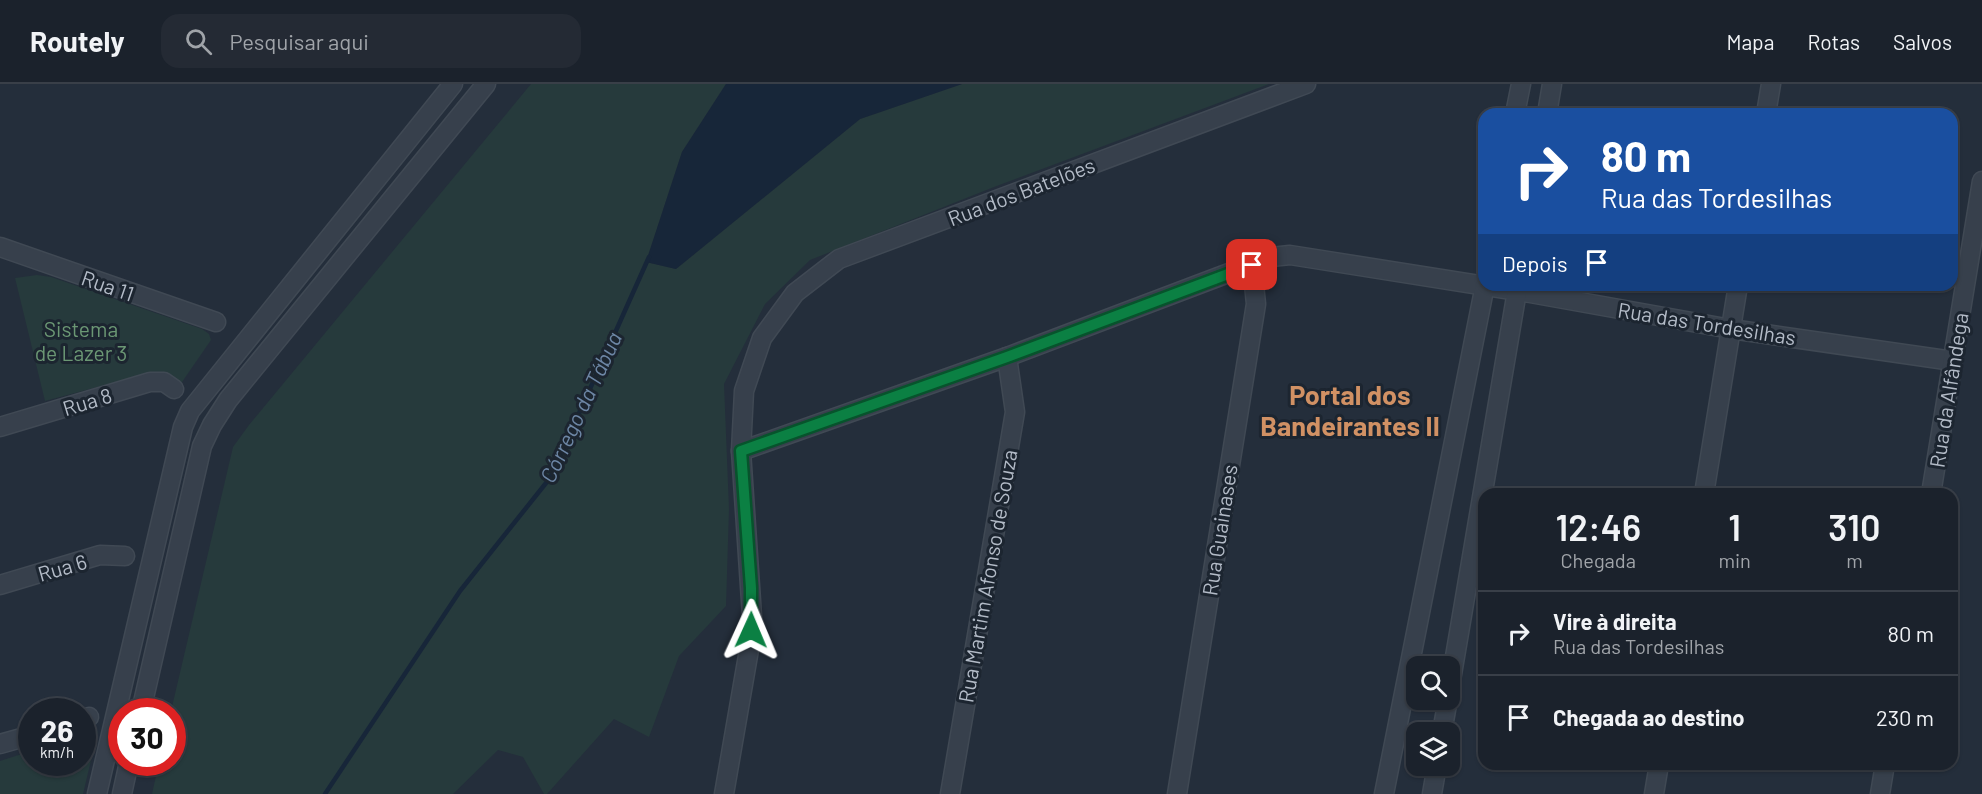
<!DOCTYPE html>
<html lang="pt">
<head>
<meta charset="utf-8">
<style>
	:root { --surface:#1b222c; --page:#242a34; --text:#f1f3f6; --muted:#a0a4a9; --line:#393f48 }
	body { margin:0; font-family:Barlow,sans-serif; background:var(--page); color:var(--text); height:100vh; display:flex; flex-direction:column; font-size:22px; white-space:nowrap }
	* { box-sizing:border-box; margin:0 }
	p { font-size:20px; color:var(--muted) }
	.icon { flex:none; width:33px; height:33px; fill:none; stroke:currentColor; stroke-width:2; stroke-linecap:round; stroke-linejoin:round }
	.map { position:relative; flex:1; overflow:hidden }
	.details { position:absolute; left:1478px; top:404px; width:480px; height:282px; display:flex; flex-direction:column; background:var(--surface); border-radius:18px; box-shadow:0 2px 4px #0004,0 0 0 2px var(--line) }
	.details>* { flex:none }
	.top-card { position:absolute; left:1478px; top:24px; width:480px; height:183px; border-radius:18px; box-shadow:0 2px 4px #0004,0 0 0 2px var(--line); background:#1a4fa0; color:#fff; overflow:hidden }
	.tools { position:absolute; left:1406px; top:572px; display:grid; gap:12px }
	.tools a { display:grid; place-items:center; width:54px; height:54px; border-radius:12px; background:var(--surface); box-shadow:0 2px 4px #0004,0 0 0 2px var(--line); font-size:30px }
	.speed { position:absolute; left:18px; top:614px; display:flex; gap:12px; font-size:30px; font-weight:700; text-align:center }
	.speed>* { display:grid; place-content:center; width:78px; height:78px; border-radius:50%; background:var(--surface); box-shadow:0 2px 4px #0004,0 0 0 2px var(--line); line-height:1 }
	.speed small { font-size:15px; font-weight:400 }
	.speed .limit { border:9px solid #d22; background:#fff; color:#111 }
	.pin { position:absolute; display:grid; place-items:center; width:51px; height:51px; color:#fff; margin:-26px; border-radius:12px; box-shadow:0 3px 9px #0006 }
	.me { position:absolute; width:66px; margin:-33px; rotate:1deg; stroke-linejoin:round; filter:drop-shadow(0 0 4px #0008) }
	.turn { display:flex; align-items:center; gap:21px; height:126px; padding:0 24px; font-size:27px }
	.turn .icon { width:78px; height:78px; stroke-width:2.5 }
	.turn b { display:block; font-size:42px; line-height:51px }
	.then { display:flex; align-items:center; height:57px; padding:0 24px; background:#0003; gap:12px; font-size:22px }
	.eta { display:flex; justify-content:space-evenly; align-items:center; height:102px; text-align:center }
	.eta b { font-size:36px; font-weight:600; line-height:42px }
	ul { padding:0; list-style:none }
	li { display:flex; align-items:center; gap:18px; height:84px; padding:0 24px; border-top:2px solid var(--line) }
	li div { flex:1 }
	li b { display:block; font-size:22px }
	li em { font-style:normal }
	header { display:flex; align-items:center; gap:36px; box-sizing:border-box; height:84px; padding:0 30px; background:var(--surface); border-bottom:2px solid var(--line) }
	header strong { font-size:28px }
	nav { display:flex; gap:33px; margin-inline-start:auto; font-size:21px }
	.search { width:420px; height:54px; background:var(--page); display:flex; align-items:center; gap:15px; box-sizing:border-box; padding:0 21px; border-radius:18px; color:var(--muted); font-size:22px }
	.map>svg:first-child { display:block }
</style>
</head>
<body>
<header>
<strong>Routely</strong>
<div class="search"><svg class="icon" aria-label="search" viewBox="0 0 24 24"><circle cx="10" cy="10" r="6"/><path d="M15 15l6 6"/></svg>Pesquisar aqui</div>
<nav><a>Mapa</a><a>Rotas</a><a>Salvos</a></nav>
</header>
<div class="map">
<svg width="1982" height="710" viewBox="0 0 1982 710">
	<rect width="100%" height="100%" fill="#242e3b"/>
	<!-- green -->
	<g fill="#263a3c">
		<path d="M531 0H726L682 68 646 178 676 185 860 35 962 0H1269L994 103 810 176 765 220 724 300 729 425 726 522 679 572 649 653 614 635 547 710H544L523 673 498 666 453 710H152L159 678H172L171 627 233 363 249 341Z"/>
		<path d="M37 191 51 193 202 245 209 250 211 256 182 298H174L162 291 146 290 45 317 15 194Z"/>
		<path d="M98 647 83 710H0V677L31 667 32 678H82L83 652Z"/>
	</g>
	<!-- water -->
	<path fill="#172639" d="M726 0H962L860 35 676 185 646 178 682 68Z"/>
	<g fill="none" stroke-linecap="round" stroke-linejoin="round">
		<!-- stream -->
		<path stroke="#172639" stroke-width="4.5" d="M325 710 460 507 550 394 649 173"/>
		<!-- minor casing -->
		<g stroke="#404954" stroke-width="21">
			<g id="minor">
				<path d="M1515 30 1521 0"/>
				<path d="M1547 30 1552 0"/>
				<path d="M1766 30 1771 0"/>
				<path d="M0 163 216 238"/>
				<path d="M0 343 150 298H164L174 305"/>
				<path d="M741 367 1007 273 1271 173 1290 171 1530 209 1731 245 1953 277"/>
				<path d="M1704 410 1738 201"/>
				<path d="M1931 410 1982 97"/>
				<path d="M0 501 100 471 125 472"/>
				<path d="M1449 608 1518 201"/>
				<path d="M141 627 202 362 212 341 228 316 486 0"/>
				<path d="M82 635 89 633"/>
				<path d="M1442 648 1448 615"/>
				<path d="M0 660 32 651"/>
				<path d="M97 710 183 343 190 327 453 0"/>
				<path d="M122 710 129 678"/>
				<path d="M724 710 750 560 752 532 741 367 744 307 762 254 795 209 839 175 1306 0"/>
				<path d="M950 710 1015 328 1007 273"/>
				<path d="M1177 710 1256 220 1252 181"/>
				<path d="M1384 710 1485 201"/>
				<path d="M1432 710 1437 681"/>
				<path d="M1654 710 1659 680"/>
				<path d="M1880 710 1885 680"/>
			</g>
		</g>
		<!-- minor -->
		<use href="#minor" stroke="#37404c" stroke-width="18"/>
	</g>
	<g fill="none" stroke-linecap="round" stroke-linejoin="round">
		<!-- route casing -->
		<g stroke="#07532c" stroke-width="15">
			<path id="route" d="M751 546V504L741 367 1007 273 1252 181"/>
		</g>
		<!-- route -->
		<use href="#route" stroke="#0b8043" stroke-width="10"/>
	</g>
	<g text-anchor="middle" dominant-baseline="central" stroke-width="6" stroke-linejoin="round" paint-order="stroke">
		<!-- street labels -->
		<g font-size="21" fill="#b3bbc7" stroke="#1c2530">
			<text transform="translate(1021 107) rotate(-21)">Rua dos Batelões</text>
			<text transform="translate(108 201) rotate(19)">Rua 11</text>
			<text transform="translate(1707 239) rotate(9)">Rua das Tordesilhas</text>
			<text transform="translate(1948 306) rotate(-81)">Rua da Alfândega</text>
			<text transform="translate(87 317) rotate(-17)">Rua 8</text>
			<text transform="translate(1219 446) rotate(-81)">Rua Guainases</text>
			<text transform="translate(62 483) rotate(-16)">Rua 6</text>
			<text transform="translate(987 492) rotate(-80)">Rua Martim Afonso de Souza</text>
		</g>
		<!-- park labels -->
		<g font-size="21" fill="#6b9774" stroke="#1c2530">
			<text x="81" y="244">Sistema<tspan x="81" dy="24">de Lazer 3</tspan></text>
		</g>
		<!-- water labels -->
		<g font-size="22" font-style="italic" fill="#6d86a5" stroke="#1c2530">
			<text transform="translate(580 323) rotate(-65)">Córrego da Tábua</text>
		</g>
		<!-- district labels -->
		<g font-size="27" font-weight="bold" fill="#d19164" stroke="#1c2530">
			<text x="1350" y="310">Portal dos<tspan x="1350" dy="31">Bandeirantes II</tspan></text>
		</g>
	</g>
</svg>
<div class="tools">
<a><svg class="icon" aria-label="search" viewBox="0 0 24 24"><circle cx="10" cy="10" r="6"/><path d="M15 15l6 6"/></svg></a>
<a><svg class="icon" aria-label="layers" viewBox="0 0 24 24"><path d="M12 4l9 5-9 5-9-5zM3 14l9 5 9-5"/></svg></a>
</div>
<div class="speed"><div>26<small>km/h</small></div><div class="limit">30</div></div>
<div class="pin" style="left:1252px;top:181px;background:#d93025"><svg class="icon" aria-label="arrive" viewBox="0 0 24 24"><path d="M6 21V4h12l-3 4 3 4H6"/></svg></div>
<svg class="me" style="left:751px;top:546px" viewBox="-20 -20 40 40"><path d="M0-17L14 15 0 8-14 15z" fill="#0b8043" stroke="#fff" stroke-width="4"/></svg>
<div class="top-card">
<div class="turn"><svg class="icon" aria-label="right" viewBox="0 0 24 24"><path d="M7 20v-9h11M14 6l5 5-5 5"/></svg><div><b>80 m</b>Rua das Tordesilhas</div></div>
<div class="then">Depois<svg class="icon" aria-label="arrive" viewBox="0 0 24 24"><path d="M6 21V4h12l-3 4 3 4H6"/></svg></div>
</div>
<section class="details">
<div class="eta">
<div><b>12:46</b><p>Chegada</p></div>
<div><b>1</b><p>min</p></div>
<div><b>310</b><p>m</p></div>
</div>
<ul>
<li><svg class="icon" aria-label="right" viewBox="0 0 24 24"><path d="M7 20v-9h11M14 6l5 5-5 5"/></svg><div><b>Vire à direita</b><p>Rua das Tordesilhas</p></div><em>80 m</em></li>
<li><svg class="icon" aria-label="arrive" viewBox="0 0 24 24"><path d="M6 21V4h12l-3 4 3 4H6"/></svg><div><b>Chegada ao destino</b></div><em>230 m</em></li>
</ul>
</section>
</div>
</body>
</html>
